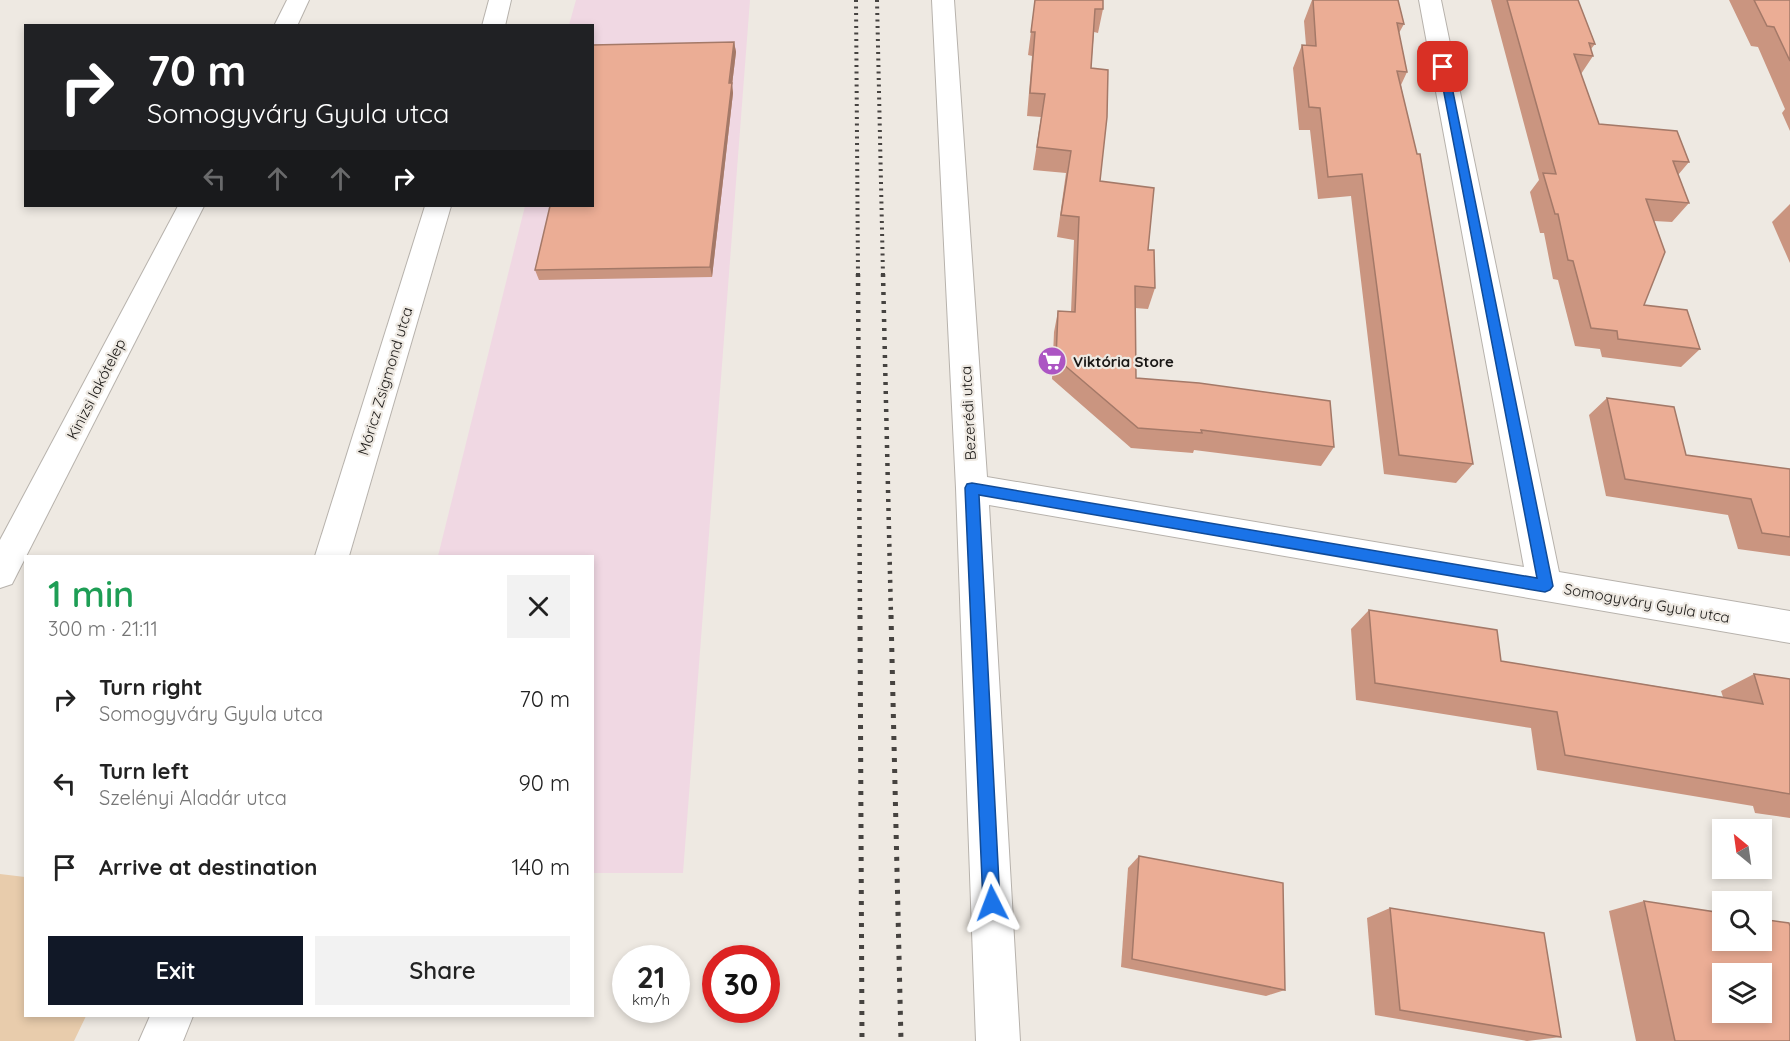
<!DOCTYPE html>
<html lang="en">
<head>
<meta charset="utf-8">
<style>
	:root { --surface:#fff; --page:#f2f2f2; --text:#222; --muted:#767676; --accent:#111827 }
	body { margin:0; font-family:Quicksand,sans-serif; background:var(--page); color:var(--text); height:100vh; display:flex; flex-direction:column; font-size:22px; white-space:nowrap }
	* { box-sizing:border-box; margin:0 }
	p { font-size:20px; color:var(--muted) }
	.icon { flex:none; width:33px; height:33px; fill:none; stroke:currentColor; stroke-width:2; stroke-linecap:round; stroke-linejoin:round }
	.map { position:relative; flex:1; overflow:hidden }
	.drawer { position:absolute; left:24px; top:555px; width:570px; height:462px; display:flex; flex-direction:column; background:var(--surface); border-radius:0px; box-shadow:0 3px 9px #0003 }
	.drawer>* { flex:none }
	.banner { position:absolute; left:24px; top:24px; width:570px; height:183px; border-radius:0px; box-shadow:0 3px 9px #0003; background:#202124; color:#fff; overflow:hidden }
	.needle { width:39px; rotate:331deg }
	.controls { position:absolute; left:1712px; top:819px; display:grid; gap:12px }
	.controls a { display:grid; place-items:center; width:60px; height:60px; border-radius:0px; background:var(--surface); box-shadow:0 3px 9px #0003; font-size:30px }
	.speed { position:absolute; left:612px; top:945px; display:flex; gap:12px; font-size:30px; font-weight:700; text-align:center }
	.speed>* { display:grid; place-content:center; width:78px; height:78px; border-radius:50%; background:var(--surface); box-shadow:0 3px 9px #0003; line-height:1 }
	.speed small { font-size:15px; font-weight:400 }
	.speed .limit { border:9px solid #d22; background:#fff; color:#111 }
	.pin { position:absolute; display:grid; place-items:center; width:51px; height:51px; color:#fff; margin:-26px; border-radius:12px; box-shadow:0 3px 9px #0006 }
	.me { position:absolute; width:66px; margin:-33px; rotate:357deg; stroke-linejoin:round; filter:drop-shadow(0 0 4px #0008) }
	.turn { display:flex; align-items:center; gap:21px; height:126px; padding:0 24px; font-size:27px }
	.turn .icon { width:78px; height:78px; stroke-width:2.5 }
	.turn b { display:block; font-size:42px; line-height:51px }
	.lanes { display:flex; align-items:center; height:57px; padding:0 24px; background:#0003; justify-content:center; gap:30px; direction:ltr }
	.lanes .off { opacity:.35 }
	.round { display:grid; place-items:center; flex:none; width:63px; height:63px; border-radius:0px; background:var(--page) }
	.summary { display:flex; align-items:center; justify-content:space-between; height:102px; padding:0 24px }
	h1 { font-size:36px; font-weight:600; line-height:45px; color:#1e9e55 }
	.action { display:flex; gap:12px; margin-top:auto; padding:12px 24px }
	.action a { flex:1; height:69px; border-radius:0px; background:var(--accent); color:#fff; font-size:24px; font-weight:600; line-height:69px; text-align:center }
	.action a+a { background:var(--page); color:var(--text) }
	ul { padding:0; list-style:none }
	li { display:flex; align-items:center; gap:18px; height:84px; padding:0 24px }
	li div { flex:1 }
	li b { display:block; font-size:22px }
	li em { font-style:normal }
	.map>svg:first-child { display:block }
</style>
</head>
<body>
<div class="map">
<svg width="1790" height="1041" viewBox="0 0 1790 1041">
	<rect width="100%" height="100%" fill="#eee9e2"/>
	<!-- commercial -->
	<path fill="#f0d8e3" d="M576 0H750L683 873H593L592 556H438L525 206H592V26L569 25Z"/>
	<!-- green -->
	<path fill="#e8ccac" d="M0 874 25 877 26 1016H86L74 1041H0Z"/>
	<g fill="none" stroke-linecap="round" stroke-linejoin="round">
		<!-- minor casing -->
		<g stroke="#b7b2ac" stroke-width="2">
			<g id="minor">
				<path d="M287 0H309L297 26H274Z"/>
				<path d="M489 0H511L505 26H482Z"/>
				<path d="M932 0H954L987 477 1524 567 1419 0H1441L1559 572 1790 611V643L989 505 1020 1041H976L956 488Z"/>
				<path d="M178 206H204L12 584 0 588V540Z"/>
				<path d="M425 206H451L349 556H315Z"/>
				<path d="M150 1016H193L183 1041H139Z"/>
			</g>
		</g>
		<!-- minor -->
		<use href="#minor" fill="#fff" fill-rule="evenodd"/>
		<!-- rail-far2 -->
		<g stroke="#464340" stroke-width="4" stroke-dasharray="2 4.5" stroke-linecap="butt">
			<path d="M856 0 858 275"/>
			<path d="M877 0 883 275"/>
		</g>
		<!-- rail-far1 -->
		<g stroke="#464340" stroke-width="4.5" stroke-dasharray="3 6" stroke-linecap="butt">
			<path d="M858 274 860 617"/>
			<path d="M883 274 891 617"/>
		</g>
		<!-- rail -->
		<g stroke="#464340" stroke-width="5" stroke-dasharray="4 7" stroke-linecap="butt">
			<path d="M860 615 862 1041"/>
			<path d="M891 615 901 1041"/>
		</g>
	</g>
	<!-- wall -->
	<g fill="#ca9580">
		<path d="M1035 0 1103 9 1098 33 1094 32 1091 68 1100 181 1148 250 1155 288 1148 309 1135 308 1136 378 1334 447 1321 466 1194 450 1193 453 1131 448 1052 379 1054 332 1058 311 1071 312 1074 240 1057 237 1066 173 1033 170 1041 117 1027 116 1032 56 1028 55Z"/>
		<path d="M1312 0H1398L1404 24 1399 33 1407 72 1401 85 1473 464 1456 483 1384 474 1351 196 1318 199 1310 130H1299L1293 68 1302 45H1306L1304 21Z"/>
		<path d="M1491 0H1578L1595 44 1591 49 1593 56 1581 74 1599 124 1689 162 1678 175 1689 203 1672 222 1654 221 1644 305 1700 349 1681 367 1602 357 1600 349 1575 346 1558 280 1553 279 1544 233H1540L1530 192 1539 180Z"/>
		<path d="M1729 0H1790V131L1782 113 1785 109 1758 47 1751 46Z"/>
		<path d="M734 42 736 52 732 85 733 93 712 277 539 280 535 270Z"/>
		<path d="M1790 204V263L1772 222Z"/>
		<path d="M1607 398 1686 455 1790 469V556L1738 549 1728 515 1606 496 1589 415Z"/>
		<path d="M1369 610 1501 661 1723 697 1721 691 1754 674 1790 679V818L1755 813 1753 806 1537 770 1531 728 1356 700 1351 629Z"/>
		<path d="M1139 856 1285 990 1266 996 1121 967 1128 868Z"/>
		<path d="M1644 901 1790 1041H1636L1609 911Z"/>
		<path d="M1390 908 1561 1037 1527 1041 1375 1015 1367 918Z"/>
	</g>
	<!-- shaded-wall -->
	<path fill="#a47968" d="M734 42 736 52 732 85 733 93 712 277 710 267Z"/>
	<!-- building -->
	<g fill="#ebad95" stroke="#a47968" stroke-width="1.5" fill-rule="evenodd">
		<path d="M1035 0H1103V9H1095L1091 68 1108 70 1107 117 1100 181 1154 188 1148 250H1154L1155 288 1135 286 1136 378 1199 383 1330 401 1334 447 1201 430 1202 433 1138 428 1056 358 1058 311 1075 312 1079 217 1061 215 1071 151 1037 147 1045 94 1030 93 1035 32H1031Z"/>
		<path d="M1313 0H1398L1404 24 1397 23 1407 72 1397 71 1417 154H1420L1473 464 1399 455 1362 174 1328 177 1320 108 1309 107 1302 45 1316 46Z"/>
		<path d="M1507 0H1578L1595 44 1589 43 1593 56 1574 54 1599 124 1677 131 1689 162 1673 161 1689 203 1646 199 1665 252 1644 305 1687 310 1700 349 1618 339 1617 331 1591 328 1573 261 1568 260 1558 214H1555L1543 173 1556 174Z"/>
		<path d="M1754 0H1790V61L1774 27 1767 26Z"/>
		<path d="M734 42 729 83H732L710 267 535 270 550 206H592V45Z"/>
		<path d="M1607 398 1674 407 1686 455 1790 469V537L1762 533 1751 499 1625 479Z"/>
		<path d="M1369 610 1497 630 1501 661 1763 704 1754 674 1790 679V794L1565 755 1557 712 1375 683Z"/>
		<path d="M1139 856 1283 883 1285 990 1132 959Z"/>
		<path d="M1644 901 1722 913V940H1761V919L1789 923 1790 926V1041H1675ZM1722 974H1761V1012H1722Z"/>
		<path d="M1390 908 1544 933 1561 1037 1400 1010Z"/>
	</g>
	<!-- route -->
	<path fill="#1a73e8" stroke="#114b97" stroke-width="1.5" d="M1440 65 1448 67 1553 586 1550 590 1545 592 979 495 1000 903 998 909 992 911 986 909 983 903 965 488 967 484 972 483 1537 578 1439 67Z"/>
	<!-- icons -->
	<defs>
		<g id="supermarket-disc" transform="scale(1.5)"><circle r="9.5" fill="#ac55c3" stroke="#eee9e2"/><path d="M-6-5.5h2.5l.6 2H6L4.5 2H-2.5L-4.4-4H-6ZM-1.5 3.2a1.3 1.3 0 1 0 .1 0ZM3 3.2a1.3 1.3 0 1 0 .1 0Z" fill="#fff"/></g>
	</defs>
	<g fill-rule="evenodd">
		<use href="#supermarket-disc" x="1052" y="361"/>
	</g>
	<g text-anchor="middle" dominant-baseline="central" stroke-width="4.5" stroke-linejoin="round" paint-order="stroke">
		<!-- poi labels -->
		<g font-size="15" font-weight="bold" fill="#191715" stroke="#eee9e2" text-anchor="start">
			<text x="1073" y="361">Viktória Store</text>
		</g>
		<!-- street labels -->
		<g font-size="15" fill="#191715" stroke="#eee9e2">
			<text transform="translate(385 381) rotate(-73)">Móricz Zsigmond utca</text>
			<text transform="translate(96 389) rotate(-63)">Kinizsi lakótelep</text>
			<text transform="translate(968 413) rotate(-93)">Bezerédi utca</text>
			<text transform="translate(1647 603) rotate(10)">Somogyváry Gyula utca</text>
		</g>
	</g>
</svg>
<div class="controls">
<a><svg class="needle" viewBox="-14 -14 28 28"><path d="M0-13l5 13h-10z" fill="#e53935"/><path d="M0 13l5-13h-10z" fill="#767676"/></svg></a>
<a><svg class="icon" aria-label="search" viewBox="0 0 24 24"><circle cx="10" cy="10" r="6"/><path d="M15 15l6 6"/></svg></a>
<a><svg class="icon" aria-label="layers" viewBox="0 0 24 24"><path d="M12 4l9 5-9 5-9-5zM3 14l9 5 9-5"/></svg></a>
</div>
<div class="speed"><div>21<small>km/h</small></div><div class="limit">30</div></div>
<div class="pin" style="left:1443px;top:67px;background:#d93025"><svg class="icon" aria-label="arrive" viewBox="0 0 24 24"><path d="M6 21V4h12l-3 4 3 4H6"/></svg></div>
<svg class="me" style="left:992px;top:903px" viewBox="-20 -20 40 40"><path d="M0-17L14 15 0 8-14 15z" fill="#1a73e8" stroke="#fff" stroke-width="4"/></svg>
<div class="banner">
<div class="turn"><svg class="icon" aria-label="right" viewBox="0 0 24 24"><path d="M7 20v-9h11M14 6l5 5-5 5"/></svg><div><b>70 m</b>Somogyváry Gyula utca</div></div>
<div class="lanes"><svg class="icon off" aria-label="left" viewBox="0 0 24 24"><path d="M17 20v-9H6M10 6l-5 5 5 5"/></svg><svg class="icon off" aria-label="ahead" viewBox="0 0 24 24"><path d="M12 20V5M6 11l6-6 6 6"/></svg><svg class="icon off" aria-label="ahead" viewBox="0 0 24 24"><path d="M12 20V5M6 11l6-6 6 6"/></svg><svg class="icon" aria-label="right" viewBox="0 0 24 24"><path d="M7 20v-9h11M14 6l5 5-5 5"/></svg></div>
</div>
<section class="drawer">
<div class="summary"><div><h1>1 min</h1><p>300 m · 21:11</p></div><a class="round"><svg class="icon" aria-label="close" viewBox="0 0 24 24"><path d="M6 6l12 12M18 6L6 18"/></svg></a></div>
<ul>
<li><svg class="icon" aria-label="right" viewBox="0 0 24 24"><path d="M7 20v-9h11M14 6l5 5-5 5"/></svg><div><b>Turn right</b><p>Somogyváry Gyula utca</p></div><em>70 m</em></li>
<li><svg class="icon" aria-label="left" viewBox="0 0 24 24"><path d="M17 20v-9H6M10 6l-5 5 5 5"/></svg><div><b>Turn left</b><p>Szelényi Aladár utca</p></div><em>90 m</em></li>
<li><svg class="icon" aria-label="arrive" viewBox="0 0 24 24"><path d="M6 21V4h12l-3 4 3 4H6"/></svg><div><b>Arrive at destination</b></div><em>140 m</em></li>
</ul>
<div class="action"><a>Exit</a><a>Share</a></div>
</section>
</div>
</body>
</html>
